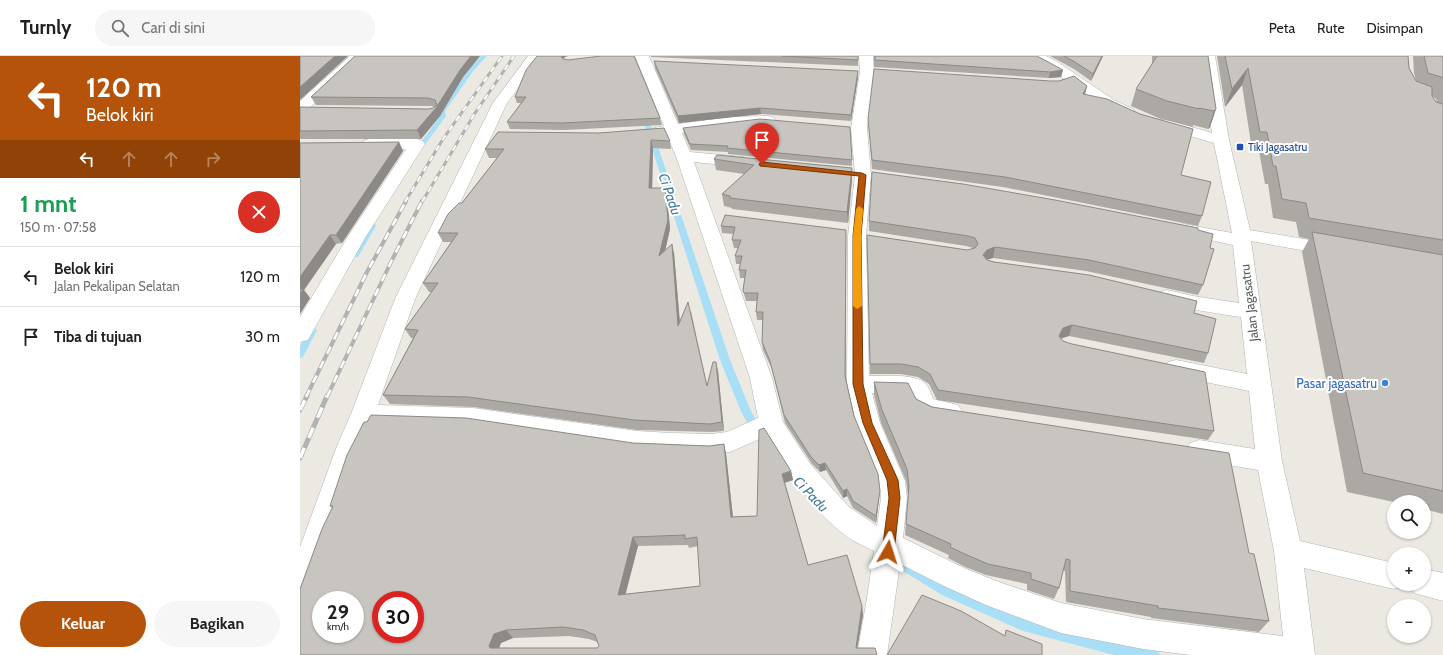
<!DOCTYPE html>
<html lang="id">
<head>
<meta charset="utf-8">
<style>
	:root { --surface:#fff; --page:#f6f6f6; --text:#202124; --muted:#757577; --line:#e0e0e0; --accent:#b45309 }
	body { margin:0; font-family:Cabin,sans-serif; background:var(--page); color:var(--text); height:100vh; display:flex; flex-direction:column; font-size:15px; white-space:nowrap }
	* { box-sizing:border-box; margin:0 }
	p { font-size:13px; color:var(--muted) }
	.icon { flex:none; width:22px; height:22px; fill:none; stroke:currentColor; stroke-width:2; stroke-linecap:round; stroke-linejoin:round }
	.map { position:relative; flex:1; overflow:hidden }
	.side { display:flex; flex-direction:column; background:var(--surface); width:300px }
	.side>* { flex:none }
	.top-card { background:#b45309; color:#fff; overflow:hidden }
	.tools { position:absolute; left:1087px; top:439px; display:grid; gap:8px }
	.tools a { display:grid; place-items:center; width:44px; height:44px; border-radius:50%; background:var(--surface); box-shadow:0 1px 3px #0004; font-size:20px }
	.speed { position:absolute; left:12px; top:535px; display:flex; gap:8px; font-size:20px; font-weight:700; text-align:center }
	.speed>* { display:grid; place-content:center; width:52px; height:52px; border-radius:50%; background:var(--surface); box-shadow:0 1px 3px #0004; line-height:1 }
	.speed small { font-size:10px; font-weight:400 }
	.speed .limit { border:6px solid #d22; background:#fff; color:#111 }
	.pin { position:absolute; display:grid; place-items:center; width:34px; height:34px; color:#fff; margin:-41px -17px; border-radius:50% 50% 50% 0; rotate:-45deg; box-shadow:0 0 4px #0007 }
	.pin .icon { rotate:45deg }
	.me { position:absolute; width:44px; margin:-22px; rotate:6deg; stroke-linejoin:round; filter:drop-shadow(0 0 3px #0008) }
	.turn { display:flex; align-items:center; gap:14px; height:84px; padding:0 20px; font-size:18px }
	.turn .icon { width:52px; height:52px; stroke-width:2.5 }
	.turn b { display:block; font-size:28px; line-height:34px }
	.lanes { display:flex; align-items:center; height:38px; padding:0 20px; background:#0003; justify-content:center; gap:20px; direction:ltr }
	.lanes .off { opacity:.35 }
	.round { display:grid; place-items:center; flex:none; width:42px; height:42px; border-radius:21px; background:var(--page) }
	.headline { display:flex; align-items:center; justify-content:space-between; height:68px; padding:0 20px }
	h1 { font-size:24px; font-weight:700; line-height:30px; color:#1e9e55 }
	.primary-button { display:flex; gap:8px; margin-top:auto; padding:8px 20px }
	.primary-button a { flex:1; height:46px; border-radius:24px; background:var(--accent); color:#fff; font-size:16px; font-weight:700; line-height:46px; text-align:center }
	.primary-button a+a { background:var(--page); color:var(--text) }
	ul { padding:0; list-style:none }
	li { display:flex; align-items:center; gap:12px; height:60px; padding:0 20px; border-top:1px solid var(--line) }
	li div { flex:1 }
	li b { display:block; font-size:15px }
	li em { font-style:normal }
	header { display:flex; align-items:center; gap:24px; box-sizing:border-box; height:56px; padding:0 20px; background:var(--surface); border-bottom:1px solid var(--line) }
	header strong { font-size:19px }
	nav { display:flex; gap:22px; margin-inline-start:auto; font-size:14px }
	.search { width:280px; height:36px; background:var(--page); display:flex; align-items:center; gap:10px; box-sizing:border-box; padding:0 14px; border-radius:22px; color:var(--muted); font-size:15px }
	main { display:flex; flex:1; min-height:0 }
	.map>svg:first-child { display:block }
</style>
</head>
<body>
<header>
<strong>Turnly</strong>
<div class="search"><svg class="icon" aria-label="search" viewBox="0 0 24 24"><circle cx="10" cy="10" r="6"/><path d="M15 15l6 6"/></svg>Cari di sini</div>
<nav><a>Peta</a><a>Rute</a><a>Disimpan</a></nav>
</header>
<main>
<section class="side">
<div class="top-card">
<div class="turn"><svg class="icon" aria-label="left" viewBox="0 0 24 24"><path d="M17 20v-9H6M10 6l-5 5 5 5"/></svg><div><b>120 m</b>Belok kiri</div></div>
<div class="lanes"><svg class="icon" aria-label="left" viewBox="0 0 24 24"><path d="M17 20v-9H6M10 6l-5 5 5 5"/></svg><svg class="icon off" aria-label="ahead" viewBox="0 0 24 24"><path d="M12 20V5M6 11l6-6 6 6"/></svg><svg class="icon off" aria-label="ahead" viewBox="0 0 24 24"><path d="M12 20V5M6 11l6-6 6 6"/></svg><svg class="icon off" aria-label="right" viewBox="0 0 24 24"><path d="M7 20v-9h11M14 6l5 5-5 5"/></svg></div>
</div>
<div class="headline"><div><h1>1 mnt</h1><p>150 m · 07:58</p></div><a class="round" style="background:#d93025;color:#fff"><svg class="icon" aria-label="close" viewBox="0 0 24 24"><path d="M6 6l12 12M18 6L6 18"/></svg></a></div>
<ul>
<li><svg class="icon" aria-label="left" viewBox="0 0 24 24"><path d="M17 20v-9H6M10 6l-5 5 5 5"/></svg><div><b>Belok kiri</b><p>Jalan Pekalipan Selatan</p></div><em>120 m</em></li>
<li><svg class="icon" aria-label="arrive" viewBox="0 0 24 24"><path d="M6 21V4h12l-3 4 3 4H6"/></svg><div><b>Tiba di tujuan</b></div><em>30 m</em></li>
</ul>
<div class="primary-button"><a>Keluar</a><a>Bagikan</a></div>
</section>
<div class="map">
<svg width="1143" height="599" viewBox="0 0 1143 599">
	<rect width="100%" height="100%" fill="#ece9e3"/>
	<g fill="none" stroke-linecap="round" stroke-linejoin="round">
		<!-- stream -->
		<g fill="#a8dff7" fill-rule="evenodd">
			<path d="M181 0H187L174 14 145 55 146 60 119 97H115L114 96 140 60 139 55 170 12Z"/>
			<path d="M344 56 347 58 430 304 450 353 462 375 461 378 457 379 453 378 440 353 420 304 341 58Z"/>
			<path d="M69 168H75L76 170 58 201H52L51 199Z"/>
			<path d="M13 271 17 274 3 301 0 302V290L10 272Z"/>
			<path d="M604 504 650 531 724 563 819 588 854 593 858 595 860 599H814L723 575 642 539 600 513 598 509 600 505Z"/>
		</g>
		<!-- minor casing -->
		<g stroke="#b0b4b7" stroke-width="1">
			<g id="minor">
				<path d="M50 0H65L5 56 0 57V45Z"/>
				<path d="M228 0H242L207 47 115 243 78 349 173 352 337 375 371 377 412 378 427 376 458 362 450 322 376 100 367 79 359 80 354 78 351 75 354 72 364 70 335 0H349L378 68 430 61 468 60 473 61 475 64 473 67 468 68 430 71 382 77 390 96 443 101 449 103 451 106 449 109 443 111 394 106 472 322 483 366 511 409 549 451 577 470 581 442 579 425 556 367 547 328 548 180 555 119 551 72 560 16 559 0H573L574 16 567 72 571 119 566 180 569 320C583 320 611 318 622 325 628 328 631 337 633 343L658 349 662 355 658 361C645 366 631 362 618 357L608 338 572 337 580 367 605 425 607 442 603 482 664 512 699 526 761 547 843 563 983 580 974 495 958 414 899 404 890 401 887 394 890 387 899 384 955 393 949 335 876 320 868 318 865 312 868 306 876 304 947 318 941 261C914 257 887 253 860 246L857 241 860 236 867 234 893 240 939 247 933 189 878 177 875 173 878 169 884 168 932 177 914 87 859 71 856 68 859 65 864 63 912 77 901 0H915L929 84 950 174 1034 188 1041 190 1043 194 1041 198 1034 200 951 185 982 405 1000 485 1094 507V528H1105L1104 529 1094 533 1004 512 1015 599H891L843 593 761 577 686 549 644 530 600 508 587 599H557L567 542 574 495C566 491 559 488 552 484 519 463 485 414 466 380L430 396 412 398 371 397 337 395 173 370 71 367 61 390 14 531 10 541 0 545V491L37 390 51 358 95 243 193 47Z"/>
				<path d="M729 0H746L756 5 814 44 833 53 835 56 833 59 828 60 823 59 804 50 746 11 731 3Z"/>
				<path d="M69 83H117L123 85 125 88 65 182 8 284 0 286V261L47 182 106 93 63 91 61 88 63 85Z"/>
				<path d="M1124 513 1143 517V545L1114 537 1110 528H1124Z"/>
			</g>
		</g>
		<!-- minor -->
		<use href="#minor" fill="#fff" fill-rule="evenodd"/>
		<!-- rail-far2 casing -->
		<g stroke="#b1b2b2" stroke-width="3">
			<g id="rail-far2">
				<path d="M105 146 143 83 202 0"/>
				<path d="M122 146 175 57 214 0"/>
			</g>
		</g>
		<!-- rail-far1 casing -->
		<g stroke="#b1b2b2" stroke-width="4">
			<g id="rail-far1">
				<path d="M6 341 67 216 106 145"/>
				<path d="M27 341 91 206 122 145"/>
			</g>
		</g>
		<!-- rail casing -->
		<g stroke="#b1b2b2" stroke-width="5">
			<g id="rail">
				<path d="M0 354 7 340"/>
				<path d="M0 402 27 340"/>
			</g>
		</g>
		<!-- rail-far2 -->
		<use href="#rail-far2" stroke="#fff" stroke-width="2" stroke-dasharray="6" stroke-linecap="butt"/>
		<!-- rail-far1 -->
		<use href="#rail-far1" stroke="#fff" stroke-width="2.5" stroke-dasharray="8" stroke-linecap="butt"/>
		<!-- rail -->
		<use href="#rail" stroke="#fff" stroke-width="3.5" stroke-dasharray="11" stroke-linecap="butt"/>
	</g>
	<!-- wall -->
	<g fill="#aca9a4" fill-rule="evenodd">
		<path d="M55 0H180L163 21 140 60 121 83H0V51L128 53 133 52 134 51 132 50 16 49 11 41Z"/>
		<path d="M237 0H268L265 1 263 3 360 62 362 69 264 74 210 73 207 66 221 47H217L215 41Z"/>
		<path d="M351 0H558V10L351 1Z"/>
		<path d="M574 0 763 14 761 21 749 22 574 11Z"/>
		<path d="M750 0H803L791 25 774 13Z"/>
		<path d="M852 0H908L916 53 910 71 908 73 893 69V71L861 63 831 50 836 33 852 8Z"/>
		<path d="M917 0H1108L1109 12 1116 25 1114 17 1113 0H1143V458L1124 453V446H1094L1047 436 1002 196 1009 183 999 181 996 166 973 162 968 128H965L959 95 952 94 942 29 925 51ZM1132 40 1136 43 1137 46H1136Z"/>
		<path d="M354 5 558 21 551 65 461 58 379 67 355 12Z"/>
		<path d="M787 30 785 38 881 119 902 160 898 170 703 131 572 113 569 72 568 63Z"/>
		<path d="M550 71 552 110 428 98V96L391 94 384 78 383 72Z"/>
		<path d="M198 76 370 85 371 93 353 92 352 132 367 141 370 173 365 195 374 197 380 267 391 255 407 330 418 315 424 375 412 376 337 374 173 351 90 348 83 339 113 282H111L105 273 132 236H129L123 227 151 186H143L138 177 197 102H189L185 93Z"/>
		<path d="M99 86 103 95 42 187 36 188 4 234 10 242 0 258V87Z"/>
		<path d="M414 103 552 123 548 167 432 153V152L424 150 422 138 444 118 416 114Z"/>
		<path d="M569 165 898 174 903 229 898 239 786 215 693 202 686 203 687 204 894 257 908 297 904 307 769 280 761 282 763 285 914 375 908 384 637 344 629 328 618 321 600 318H570L567 179 667 194 674 193 673 192 666 190 569 175Z"/>
		<path d="M421 170 546 174V322L554 360 579 442 576 467 553 452 547 440 543 442 526 414 520 416 512 408 485 367 472 313 463 294 462 286 463 264H457L456 256 457 245H446L443 234 445 222H440L439 214 440 208H436L435 200 438 192H434L432 184 434 178 422 177Z"/>
		<path d="M574 326 616 343 949 497 969 565 959 576 851 562V561L766 546 765 515H763L759 532 754 543 727 534V528L686 519 665 511 648 502 649 499 605 479 608 440 606 425 581 367 574 339Z"/>
		<path d="M333 387 409 390 424 388 426 398 433 461 457 460 491 415 493 424 485 427 508 509 562 550 563 559 557 592 0 599V533L32 452 30 450ZM388 489 389 492 398 490 400 530 325 538 338 490ZM269 580 289 583 297 586 299 590 297 592H199L201 587 213 582Z"/>
	</g>
	<!-- shaded-wall -->
	<g fill="#8c8986">
		<path d="M35 0H48L0 44V31Z"/>
		<path d="M171 0H180L163 21 140 60 121 83 117 74 136 52 160 14Z"/>
		<path d="M260 0H268L265 1 262 4Z"/>
		<path d="M802 0H803L791 25 793 18Z"/>
		<path d="M948 12 942 29 925 51 932 33Z"/>
		<path d="M763 14 761 21 749 22 750 16Z"/>
		<path d="M558 15V21L551 65V59Z"/>
		<path d="M787 30 785 38H783Z"/>
		<path d="M460 52 461 58 379 67 378 60Z"/>
		<path d="M916 53 910 71 908 73 914 55Z"/>
		<path d="M351 84 353 92 352 140 349 132Z"/>
		<path d="M99 86 103 95 42 187 36 179Z"/>
		<path d="M552 112V123L548 167 547 156Z"/>
		<path d="M365 132 367 141 370 173 362 209 359 200Z"/>
		<path d="M30 179 36 188 4 234 10 242 0 258V221Z"/>
		<path d="M372 188 374 197 381 280 378 270Z"/>
		<path d="M695 191 693 202 686 204 683 199 687 194Z"/>
		<path d="M772 269 769 280 760 283 759 280 763 272Z"/>
		<path d="M416 306 418 315 424 375 422 366Z"/>
		<path d="M424 388 426 398 434 471 431 461Z"/>
		<path d="M525 407 526 414 520 416 519 409Z"/>
		<path d="M491 415 493 424 483 427 482 418Z"/>
		<path d="M547 433V440L543 442V435Z"/>
		<path d="M580 435 579 442 576 467V460Z"/>
		<path d="M333 481 338 490 323 548 318 539Z"/>
		<path d="M562 550 563 559 556 599V592Z"/>
		<path d="M206 574 213 582 201 587 197 598 189 590 194 578Z"/>
	</g>
	<!-- building -->
	<g fill="#c8c4bf" stroke="#8c8986" fill-rule="evenodd">
		<path d="M0 0H35L0 31Z"/>
		<path d="M55 0H171L160 14 136 52 117 74 0 75V51L128 53 133 52 137 49 135 44 128 42 11 41Z"/>
		<path d="M237 0H261L263 3 268 4 301 0H334L360 62 262 67 207 66 226 41H215L226 14Z"/>
		<path d="M482 0H558V4Z"/>
		<path d="M575 0H737L763 14 750 16 575 4Z"/>
		<path d="M764 0H802L793 18 775 6Z"/>
		<path d="M857 0H908L916 53 914 55 899 52V53L867 45 836 33Z"/>
		<path d="M925 0H1108L1109 12 1116 25 1132 31V40L1136 46 1143 48V184L1009 162 1006 147 982 143 976 110H973L967 76H960L948 12 932 33Z"/>
		<path d="M1124 0H1143V23L1141 21 1128 17Z"/>
		<path d="M354 5 558 15 551 59 460 52 378 60Z"/>
		<path d="M574 13 750 25H759L774 20 787 30 783 38 807 43 840 58 893 73 881 119 911 126 902 160 705 121 572 104 568 63Z"/>
		<path d="M460 63 550 71 552 104 427 92 428 90 390 88 383 72Z"/>
		<path d="M364 72 370 85 351 84 349 132H365L368 164 359 200 372 188 378 270 388 246 407 330 413 306H416L422 366 410 368 334 364 168 341 83 339 118 274 105 273 138 227H123L158 177H138L148 158 159 147H162L204 93H185L198 76 299 77Z"/>
		<path d="M99 86 36 179H30L0 221V87Z"/>
		<path d="M417 99 552 112 547 156 430 142V140L422 138 454 109 414 103Z"/>
		<path d="M572 116 663 128 755 144 898 172V174L913 178 910 192 914 193 903 229 789 204 695 191 687 194 683 199 687 204 694 206 789 219 897 245 894 257 916 263 908 297 772 269 763 272 759 280 763 285 772 288 905 316 914 375 638 334 630 318 618 311 601 308H570L567 179 667 194 675 192 678 188 675 182 668 180 569 165Z"/>
		<path d="M425 159 546 174 545 320 554 360 578 418 580 435 576 460 553 445 547 433 543 435 525 407 519 409 511 401 484 359 470 305 462 286 463 256H456L458 237H444L443 234 446 214H439L442 200H435L441 184H432L435 171 421 170Z"/>
		<path d="M1012 176 1143 199V435L1063 417Z"/>
		<path d="M0 233H3L0 238Z"/>
		<path d="M574 326 608 327 616 343 632 351 929 397 949 497 954 498 969 565 858 552V550L770 535V504L766 503 759 532 731 523V517L688 508 667 499 650 491 651 488 606 468 609 430 607 413 582 354Z"/>
		<path d="M71 359 166 362 333 387 409 390 424 388 431 461 457 460 459 374 464 372 491 415 482 418 508 509 547 499 562 550 556 592H575L577 599H0V533L22 473 33 450H30L47 399 64 366H67ZM385 479V483L397 481 400 530 318 539 333 481ZM21 544H55V578H21ZM81 544H115V578H81ZM263 571 283 574 295 579 299 590 297 592H190L189 590 194 578 206 574Z"/>
		<path d="M622 539 661 555 705 580 706 574 742 588V599H587Z"/>
	</g>
	<!-- route -->
	<path fill="#b45309" stroke="#753606" d="M462 106 562 117 566 119 561 180 563 328 572 367 598 424 600 442 594 496 592 500 588 502 584 500 582 496 589 442 587 424 563 367 553 328V180L559 120 460 110 459 108Z"/>
	<!-- slow -->
	<path fill="#f59e0b" d="M559 150 563 153 561 180 562 250 557 253 553 250V180L556 153Z"/>
	<!-- markers -->
	<rect fill="#1a4fb4" stroke="#fff" stroke-width="1.5" x="936" y="87" width="8" height="8" rx="2"/>
	<circle fill="#3f7fe0" stroke="#fff" stroke-width="1.5" cx="1085" cy="327" r="4"/>
	<g text-anchor="middle" dominant-baseline="central" stroke-width="4" stroke-linejoin="round" paint-order="stroke">
		<!-- far-transit labels -->
		<g font-size="11" fill="#164399" stroke="#fff" text-anchor="start">
			<text x="948" y="91">Tiki Jagasatru</text>
		</g>
		<!-- street labels -->
		<g font-size="13" fill="#5b5f62" stroke="#fff">
			<text transform="translate(949 247) rotate(-97)">Jalan Jagasatru</text>
		</g>
		<!-- shop labels -->
		<g font-size="13" fill="#366cbe" stroke="#fff" text-anchor="end">
			<text x="1077" y="327">Pasar jagasatru</text>
		</g>
		<!-- water labels -->
		<g font-size="14" font-style="italic" fill="#447c9f" stroke="#fff">
			<text transform="translate(370 138) rotate(71)">Ci Padu</text>
			<text transform="translate(511 438) rotate(46)">Ci Padu</text>
		</g>
	</g>
</svg>
<div class="tools">
<a><svg class="icon" aria-label="search" viewBox="0 0 24 24"><circle cx="10" cy="10" r="6"/><path d="M15 15l6 6"/></svg></a>
<a>+</a>
<a>−</a>
</div>
<div class="speed"><div>29<small>km/h</small></div><div class="limit">30</div></div>
<div class="pin" style="left:462px;top:108px;background:#d93025"><svg class="icon" aria-label="arrive" viewBox="0 0 24 24"><path d="M6 21V4h12l-3 4 3 4H6"/></svg></div>
<svg class="me" style="left:588px;top:496px" viewBox="-20 -20 40 40"><path d="M0-17L14 15 0 8-14 15z" fill="#b45309" stroke="#fff" stroke-width="4"/></svg>
</div>
</main>
</body>
</html>
